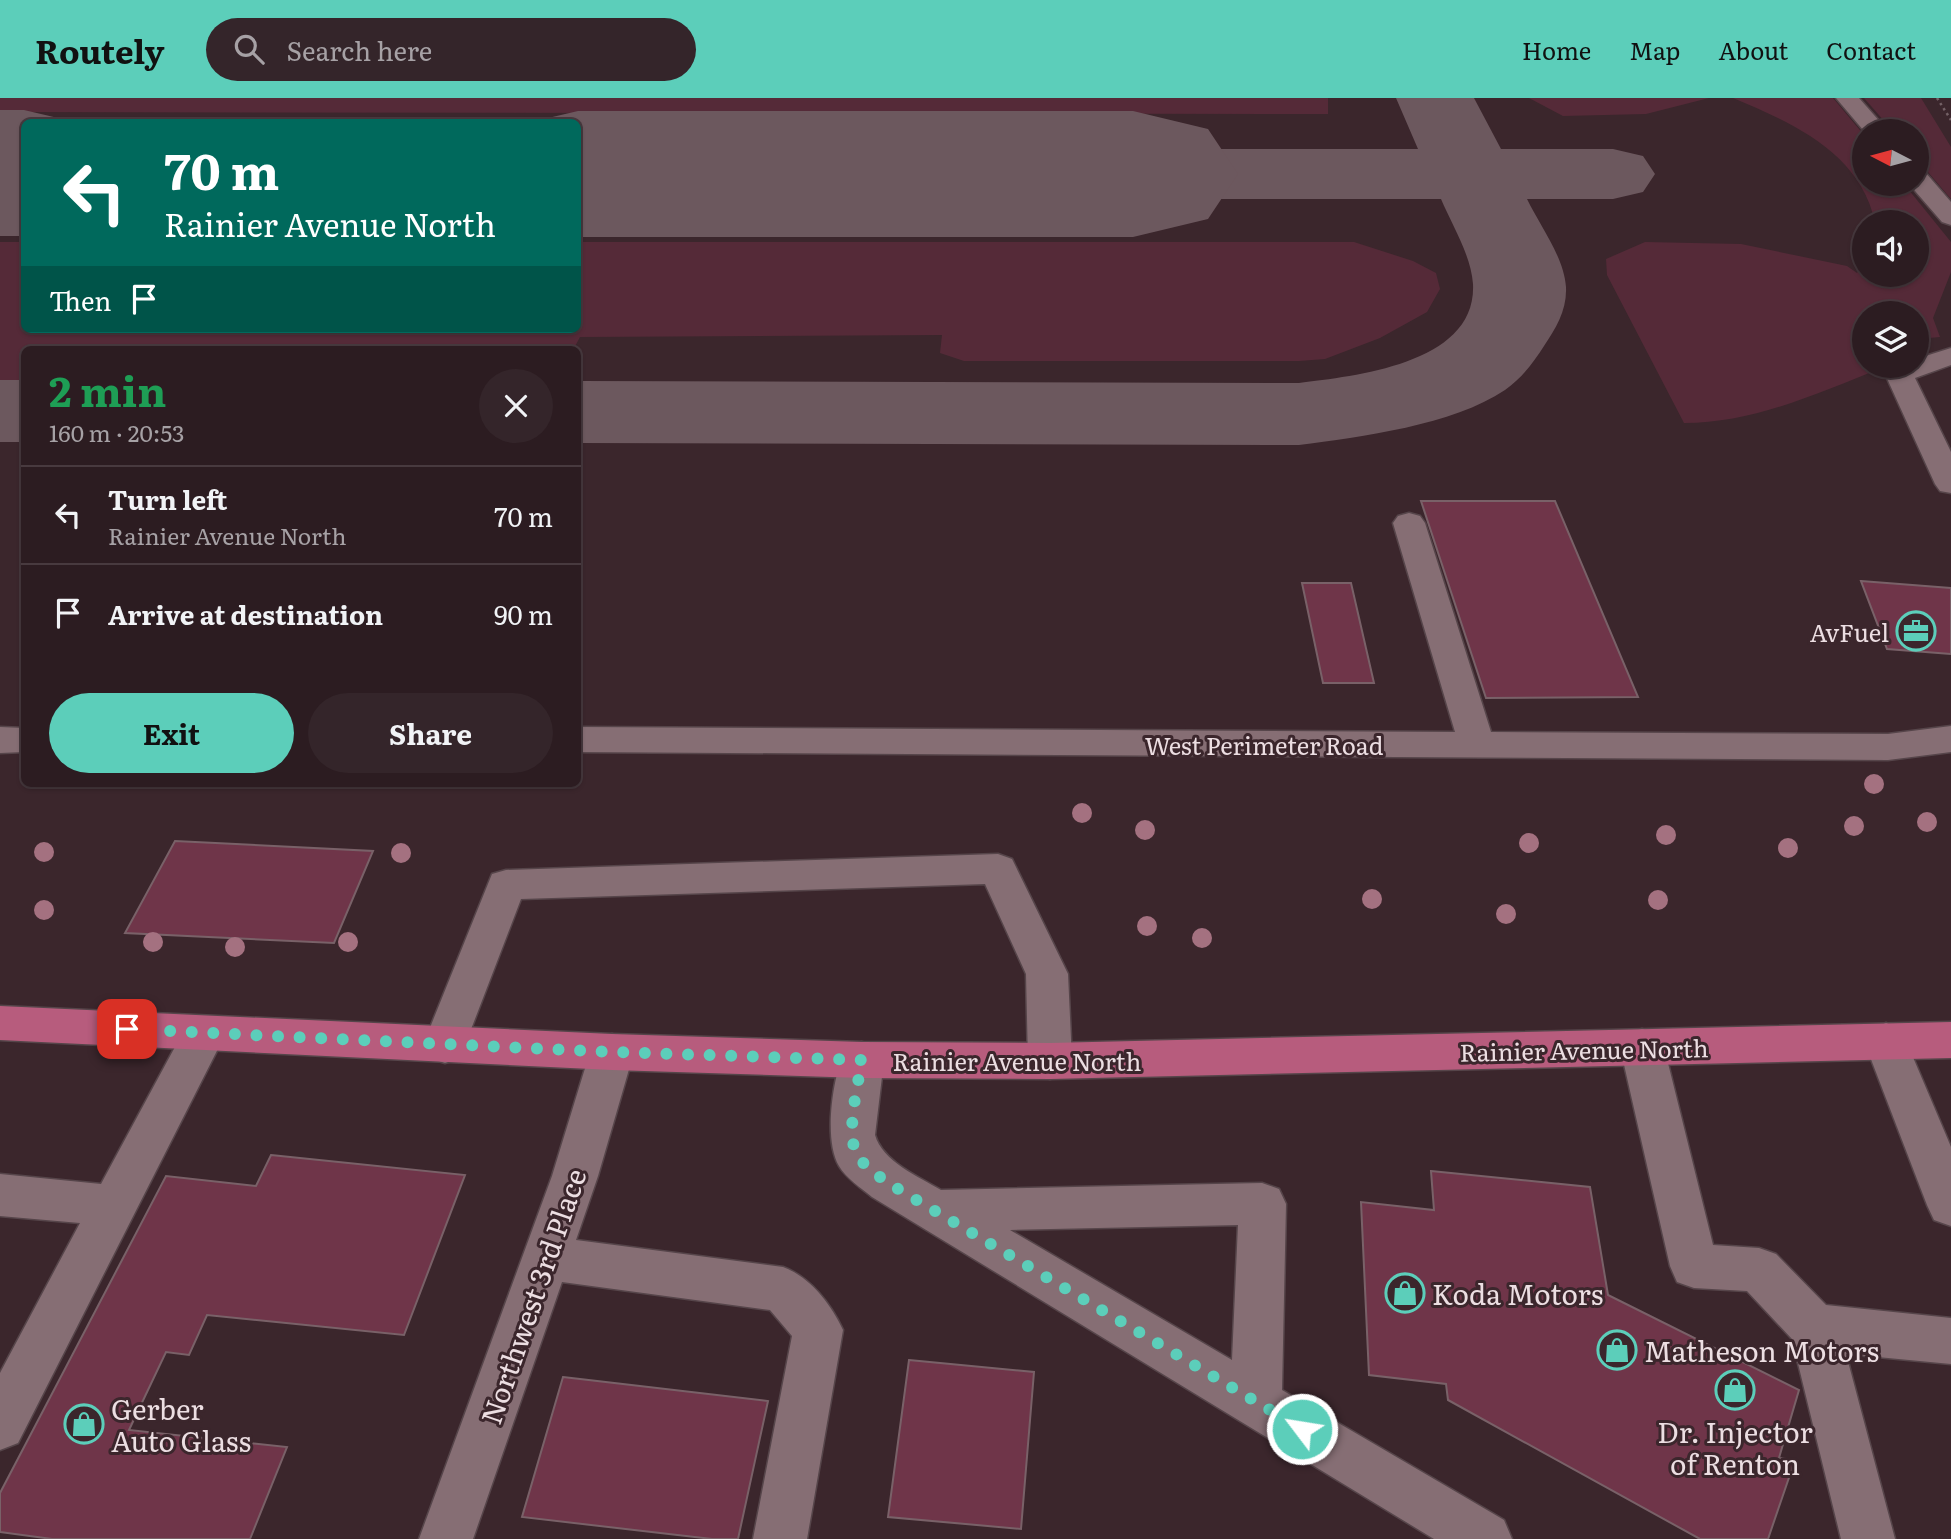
<!DOCTYPE html>
<html lang="en">
<head>
<meta charset="utf-8">
<style>
	:root { --surface:#2c1c21; --page:#34252a; --text:#f1f3f6; --muted:#a6a1a5; --line:#483a3f; --accent:#5cceba }
	body { margin:0; font-family:Literata,serif; background:var(--page); color:var(--text); height:100vh; display:flex; flex-direction:column; font-size:26px; white-space:nowrap }
	* { box-sizing:border-box; margin:0 }
	p { font-size:23px; color:var(--muted) }
	.icon { flex:none; width:38px; height:38px; fill:none; stroke:currentColor; stroke-width:2; stroke-linecap:round; stroke-linejoin:round }
	.map { position:relative; flex:1; overflow:hidden }
	.sheet { position:absolute; left:21px; top:248px; width:560px; height:441px; display:flex; flex-direction:column; background:var(--surface); border-radius:10px; box-shadow:0 2px 5px #0004,0 0 0 2px var(--line) }
	.sheet>* { flex:none }
	.guide { position:absolute; left:21px; top:21px; width:560px; height:214px; border-radius:10px; box-shadow:0 2px 5px #0004,0 0 0 2px var(--line); background:#00695c; color:#fff; overflow:hidden }
	.needle { width:46px; rotate:276deg }
	.tools { position:absolute; left:1852px; top:21px; display:grid; gap:14px }
	.tools a { display:grid; place-items:center; width:77px; height:77px; border-radius:50%; background:var(--surface); box-shadow:0 2px 5px #0004,0 0 0 2px var(--line); font-size:35px }
	.pin { position:absolute; display:grid; place-items:center; width:60px; height:60px; color:#fff; margin:-30px; border-radius:14px; box-shadow:0 4px 10px #0006 }
	.me { position:absolute; width:77px; margin:-38px; rotate:301deg; stroke-linejoin:round; filter:drop-shadow(0 0 5px #0008) }
	.turn { display:flex; align-items:center; gap:24px; height:147px; padding:0 28px; font-size:32px }
	.turn .icon { width:91px; height:91px; stroke-width:2.5 }
	.turn b { display:block; font-size:49px; line-height:60px }
	.then { display:flex; align-items:center; height:66px; padding:0 28px; background:#0003; gap:14px; font-size:26px }
	.round { display:grid; place-items:center; flex:none; width:74px; height:74px; border-radius:37px; background:var(--page) }
	.head { display:flex; align-items:center; justify-content:space-between; height:119px; padding:0 28px }
	h1 { font-size:42px; font-weight:700; line-height:52px; color:#1e9e55 }
	.action { display:flex; gap:14px; margin-top:auto; padding:14px 28px }
	.action a { flex:1; height:80px; border-radius:42px; background:var(--accent); color:#111; font-size:28px; font-weight:700; line-height:80px; text-align:center }
	.action a+a { background:var(--page); color:var(--text) }
	ul { padding:0; list-style:none }
	li { display:flex; align-items:center; gap:21px; height:98px; padding:0 28px; border-top:2px solid var(--line) }
	li div { flex:1 }
	li b { display:block; font-size:26px }
	li em { font-style:normal }
	header { display:flex; align-items:center; gap:42px; box-sizing:border-box; height:98px; padding:0 35px; background:var(--accent); color:#111 }
	header strong { font-size:33px }
	nav { display:flex; gap:38px; margin-inline-start:auto; font-size:24px }
	.search { width:490px; height:63px; background:var(--page); display:flex; align-items:center; gap:18px; box-sizing:border-box; padding:0 24px; border-radius:38px; color:var(--muted); font-size:26px }
	.map>svg:first-child { display:block }
</style>
</head>
<body>
<header>
<strong>Routely</strong>
<div class="search"><svg class="icon" aria-label="search" viewBox="0 0 24 24"><circle cx="10" cy="10" r="6"/><path d="M15 15l6 6"/></svg>Search here</div>
<nav><a>Home</a><a>Map</a><a>About</a><a>Contact</a></nav>
</header>
<div class="map">
<svg width="1951" height="1441" viewBox="0 0 1951 1441">
	<rect width="100%" height="100%" fill="#3b262c"/>
	<!-- green -->
	<g fill="#552a38">
		<path d="M0 0H1328V16L0 14Z"/>
		<path d="M1529 0H1709L1646 16 1563 18Z"/>
		<path d="M1733 0H1833L1864 37V86H1904L1951 144V174L1933 220 1940 239 1929 240 1916 248V215H1864V268H1885L1882 270C1818 295 1754 325 1684 325L1607 177 1606 161 1645 144 1741 146 1847 168 1857 175 1864 163V177H1916V124H1875C1860 55 1793 25 1733 0Z"/>
		<path d="M1864 0H1921L1951 49V101L1916 60V33H1893Z"/>
		<path d="M0 144H24V231H578V144H1354L1413 163 1436 175 1440 191 1427 214 1380 240 1325 261 1299 263H964L940 255 942 237 580 239 573 252H24V289L0 288Z"/>
	</g>
	<g fill="none" stroke-linecap="round" stroke-linejoin="round">
		<!-- taxiway -->
		<g fill="#6c585e" fill-rule="evenodd">
			<path d="M1396 0H1474L1501 51H1613L1643 58 1655 76 1643 94 1613 101H1527C1540 128 1564 159 1566 189 1567 212 1556 230 1544 248 1533 265 1522 280 1505 292 1453 327 1361 339 1299 347L578 345V283L1299 285C1355 278 1477 266 1473 186 1471 157 1452 127 1441 101H1133L1103 94 1091 76 1103 58 1133 51H1418Z"/>
			<rect x="0" y="282" width="24" height="62"/>
		</g>
		<!-- runway -->
		<g fill="#6c585e" fill-rule="evenodd">
			<path d="M0 12H24L75 24H24V138H0Z"/>
			<path d="M578 13H1133L1208 31 1238 76 1208 121 1133 139H578V24H531Z"/>
		</g>
	</g>
	<!-- building -->
	<g fill="#6f3549" stroke="#796168" stroke-width="2">
		<path d="M1421 403H1555L1638 599 1486 600Z"/>
		<path d="M1861 483 1951 490V556L1887 551Z"/>
		<path d="M1302 485H1351L1374 585H1323Z"/>
		<path d="M175 743 373 753 334 845 125 835Z"/>
		<path d="M271 1057 465 1077 404 1237 207 1217 189 1257 166 1254 129 1332 287 1349 250 1441H52L0 1434V1395L166 1078 256 1088Z"/>
		<path d="M1431 1073 1590 1089 1608 1197 1799 1292 1779 1360 1795 1362 1768 1441H1700L1448 1302 1446 1286 1369 1277 1361 1104 1434 1112Z"/>
		<path d="M909 1262 1034 1274 1021 1431 888 1419Z"/>
		<path d="M563 1279 768 1303 738 1441H712L522 1419Z"/>
	</g>
	<g fill="none" stroke-linecap="round" stroke-linejoin="round">
		<!-- minor casing -->
		<g stroke="#56454a" stroke-width="3">
			<g id="minor">
				<path d="M1836 0H1859L1888 33H1864Z"/>
				<path d="M1916 72 1925 74 1951 104V127L1942 124 1909 86H1916Z"/>
				<path d="M1951 250V267L1915 280 1951 354V395L1940 393 1935 386 1885 276 1889 270 1916 268V261Z"/>
				<path d="M1409 415 1420 418 1425 425 1491 634 1888 636 1951 628V654L1888 662 578 654V629L1455 634 1393 425 1398 418Z"/>
				<path d="M0 629 24 630V654L0 655Z"/>
				<path d="M998 756 1012 761 1068 876 1072 963 1066 976 1050 981 1034 976 1028 963 1026 876 985 786 521 801 460 960 445 965 430 960 423 947 492 776 506 772Z"/>
				<path d="M204 918 219 923 226 935 18 1345 0 1352V1275L80 1125 0 1118V1076L101 1086 189 923Z"/>
				<path d="M1886 925 1901 931 1951 1049V1128L1934 1122 1927 1107 1864 943 1871 931Z"/>
				<path d="M1642 931 1657 936 1664 949 1713 1147 1759 1150 1776 1156 1826 1207 1951 1220V1266L1846 1256 1895 1441H1841L1792 1241 1747 1193 1694 1190 1677 1184 1670 1168 1620 949 1627 936Z"/>
				<path d="M612 936 627 941 634 954 598 1078 576 1142 783 1169C810 1179 831 1206 843 1232L807 1441H753L792 1238 770 1212 562 1184 473 1441H419L552 1078 590 954 597 941Z"/>
				<path d="M862 944 878 949 884 962 875 1037C882 1063 919 1079 941 1092L1262 1085 1279 1091 1286 1106 1282 1292 1504 1422 1512 1441H1434L872 1099C861 1090 846 1080 839 1068 823 1041 833 977 846 949ZM1238 1127 1232 1262 1010 1132Z"/>
			</g>
		</g>
		<!-- major casing -->
		<g stroke="#56454a" stroke-width="3">
			<path id="major" d="M0 908 612 936 862 944 1050 945 1951 924V960L1050 981 862 980 612 972 0 942Z"/>
		</g>
		<!-- path -->
		<path stroke="#746166" stroke-width="2.5" stroke-dasharray="2.5 3.5" stroke-linecap="butt" d="M1937 0 1951 22"/>
		<!-- minor -->
		<use href="#minor" fill="#866e74" fill-rule="evenodd"/>
		<!-- major -->
		<use href="#major" fill="#b75c7d" fill-rule="evenodd"/>
	</g>
	<!-- trees -->
	<g fill="#a47180">
		<circle cx="1874" cy="686" r="10"/>
		<circle cx="1082" cy="715" r="10"/>
		<circle cx="1927" cy="724" r="10"/>
		<circle cx="1854" cy="728" r="10"/>
		<circle cx="1145" cy="732" r="10"/>
		<circle cx="1666" cy="737" r="10"/>
		<circle cx="1529" cy="745" r="10"/>
		<circle cx="1788" cy="750" r="10"/>
		<circle cx="44" cy="754" r="10"/>
		<circle cx="401" cy="755" r="10"/>
		<circle cx="1372" cy="801" r="10"/>
		<circle cx="1658" cy="802" r="10"/>
		<circle cx="44" cy="812" r="10"/>
		<circle cx="1506" cy="816" r="10"/>
		<circle cx="1147" cy="828" r="10"/>
		<circle cx="1202" cy="840" r="10"/>
		<circle cx="153" cy="844" r="10"/>
		<circle cx="348" cy="844" r="10"/>
		<circle cx="235" cy="849" r="10"/>
	</g>
	<g fill="none" stroke-linecap="round" stroke-linejoin="round">
		<!-- route -->
		<path stroke="#5cceba" stroke-width="12" stroke-dasharray="0 21.6" d="M127 931 612 954 862 962C858 987 846 1032 856 1055 862 1067 878 1077 888 1085L1302 1331"/>
	</g>
	<!-- icons -->
	<defs>
		<g id="office-ring" transform="scale(2.0125)"><circle r="9.5" fill="#3b262c" stroke="#5cceba" stroke-width="1.5"/><path d="M-6-3h4V-5.5h4V-3h4V5H-6ZM-1-4.5V-3h2v-1.5ZM-6 0V1H6V0Z" fill="#5cceba"/></g>
		<g id="shop-ring" transform="scale(2.0125)"><circle r="9.5" fill="#3b262c" stroke="#5cceba" stroke-width="1.5"/><path d="M-5-2.5h2.3a2.7 3.5 0 0 1 5.4 0H5L5.5 6h-11ZM-1.5-2.5h3a1.5 2.3 0 0 0-3 0Z" fill="#5cceba"/></g>
	</defs>
	<g fill-rule="evenodd">
		<use href="#office-ring" x="1916" y="533"/>
		<use href="#shop-ring" x="1405" y="1195"/>
		<use href="#shop-ring" x="1617" y="1252"/>
		<use href="#shop-ring" x="1735" y="1292"/>
		<use href="#shop-ring" x="84" y="1326"/>
	</g>
	<g text-anchor="middle" dominant-baseline="central" stroke-width="6" stroke-linejoin="round" paint-order="stroke">
		<!-- poi labels -->
		<g font-size="24" fill="#ecdee2" stroke="#3b262c" text-anchor="end">
			<text x="1889" y="533">AvFuel</text>
		</g>
		<!-- street labels -->
		<g font-size="24" fill="#ecdee2" stroke="#3b262c">
			<text x="1264" y="646">West Perimeter Road</text>
			<text transform="translate(1584 951) rotate(-1)">Rainier Avenue North</text>
			<text x="1017" y="962">Rainier Avenue North</text>
		</g>
		<!-- near-poi labels -->
		<g font-size="28" fill="#ecdee2" stroke="#3b262c" text-anchor="start">
			<text x="1432" y="1195">Koda Motors</text>
			<text x="1644" y="1252">Matheson Motors</text>
			<text x="111" y="1310">Gerber<tspan x="111" dy="32">Auto Glass</tspan></text>
			<text x="1735" y="1333" text-anchor="middle">Dr. Injector<tspan x="1735" dy="32">of Renton</tspan></text>
		</g>
		<!-- near-street labels -->
		<g font-size="28" fill="#ecdee2" stroke="#3b262c">
			<text transform="translate(532 1198) rotate(-71)">Northwest 3rd Place</text>
		</g>
	</g>
</svg>
<div class="tools">
<a><svg class="needle" viewBox="-14 -14 28 28"><path d="M0-13l5 13h-10z" fill="#e53935"/><path d="M0 13l5-13h-10z" fill="#a6a1a5"/></svg></a>
<a><svg class="icon" aria-label="sound" viewBox="0 0 24 24"><path d="M4 9h4l5-4v14l-5-4H4zM17 9q2 3 0 6"/></svg></a>
<a><svg class="icon" aria-label="layers" viewBox="0 0 24 24"><path d="M12 4l9 5-9 5-9-5zM3 14l9 5 9-5"/></svg></a>
</div>
<div class="pin" style="left:127px;top:931px;background:#d93025"><svg class="icon" aria-label="arrive" viewBox="0 0 24 24"><path d="M6 21V4h12l-3 4 3 4H6"/></svg></div>
<svg class="me" style="left:1302px;top:1331px" viewBox="-20 -20 40 40"><circle r="17" fill="#5cceba" stroke="#fff" stroke-width="3"/><path d="M0-11L8 9 0 5-8 9z" fill="#fff"/></svg>
<div class="guide">
<div class="turn"><svg class="icon" aria-label="left" viewBox="0 0 24 24"><path d="M17 20v-9H6M10 6l-5 5 5 5"/></svg><div><b>70 m</b>Rainier Avenue North</div></div>
<div class="then">Then<svg class="icon" aria-label="arrive" viewBox="0 0 24 24"><path d="M6 21V4h12l-3 4 3 4H6"/></svg></div>
</div>
<section class="sheet">
<div class="head"><div><h1>2 min</h1><p>160 m · 20:53</p></div><a class="round"><svg class="icon" aria-label="close" viewBox="0 0 24 24"><path d="M6 6l12 12M18 6L6 18"/></svg></a></div>
<ul>
<li><svg class="icon" aria-label="left" viewBox="0 0 24 24"><path d="M17 20v-9H6M10 6l-5 5 5 5"/></svg><div><b>Turn left</b><p>Rainier Avenue North</p></div><em>70 m</em></li>
<li><svg class="icon" aria-label="arrive" viewBox="0 0 24 24"><path d="M6 21V4h12l-3 4 3 4H6"/></svg><div><b>Arrive at destination</b></div><em>90 m</em></li>
</ul>
<div class="action"><a>Exit</a><a>Share</a></div>
</section>
</div>
</body>
</html>
